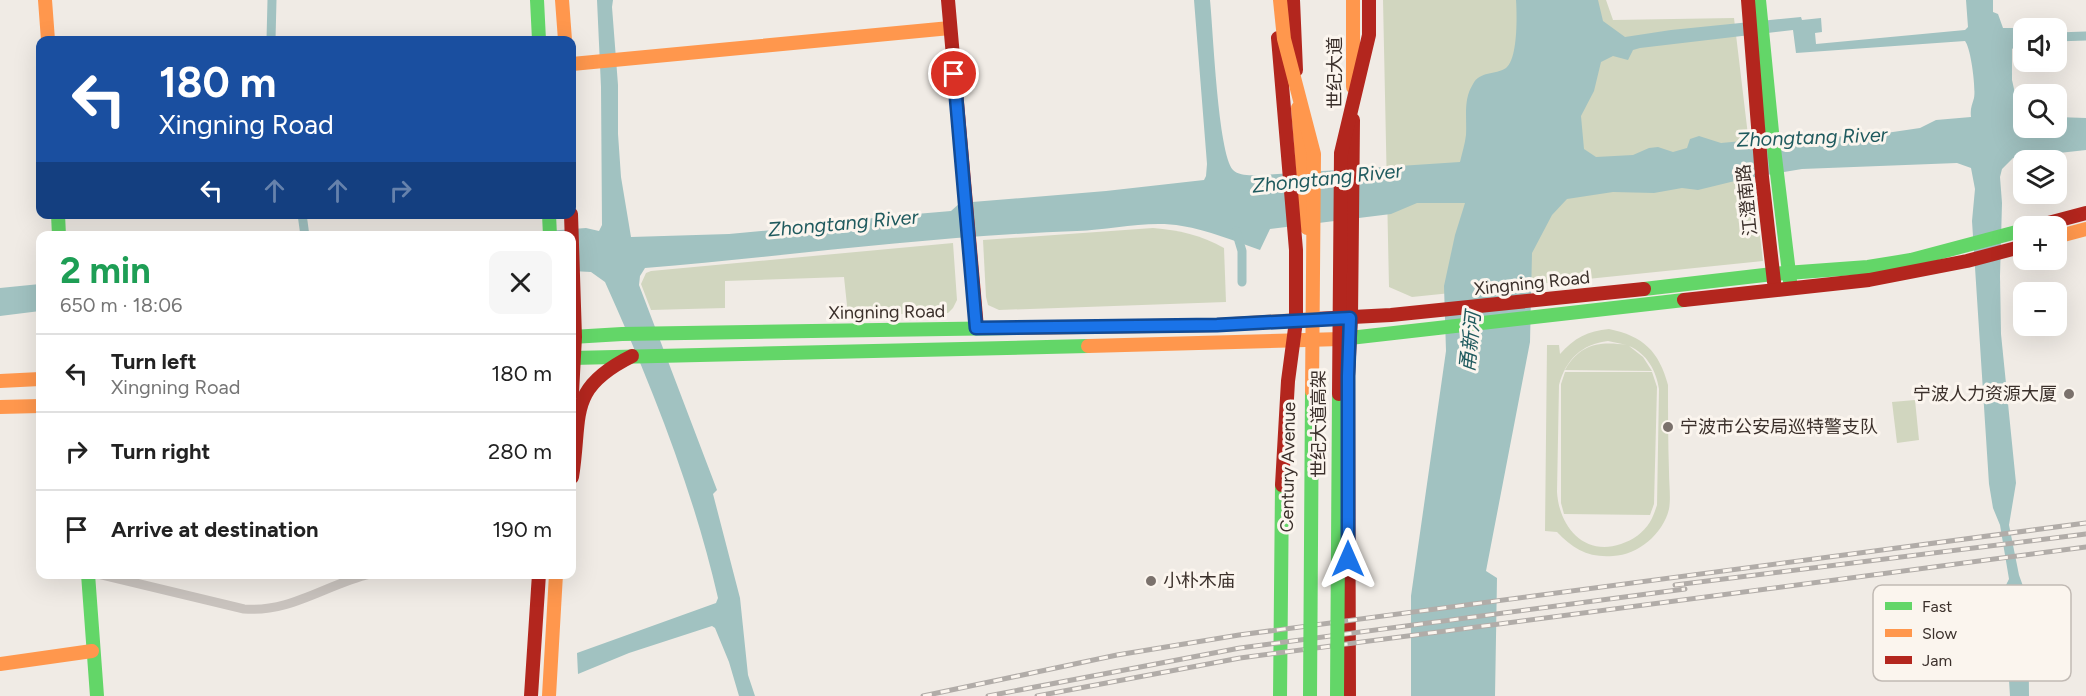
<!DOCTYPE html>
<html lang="en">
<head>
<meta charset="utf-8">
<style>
	:root { --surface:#fff; --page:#f6f6f6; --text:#222; --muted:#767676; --line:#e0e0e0 }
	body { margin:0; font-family:Figtree,"Noto Sans SC",sans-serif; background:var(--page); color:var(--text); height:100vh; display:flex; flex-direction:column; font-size:22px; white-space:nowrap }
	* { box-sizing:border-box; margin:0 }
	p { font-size:20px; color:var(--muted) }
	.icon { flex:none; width:33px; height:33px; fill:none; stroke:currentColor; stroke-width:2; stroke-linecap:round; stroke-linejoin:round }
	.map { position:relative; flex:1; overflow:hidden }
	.details { position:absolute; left:36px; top:231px; width:540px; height:348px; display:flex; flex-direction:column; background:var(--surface); border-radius:12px; box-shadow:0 6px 24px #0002 }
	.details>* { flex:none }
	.top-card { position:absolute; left:36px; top:36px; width:540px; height:183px; border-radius:12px; box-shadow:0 6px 24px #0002; background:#1a4fa0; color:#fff; overflow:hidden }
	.buttons { position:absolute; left:2013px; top:18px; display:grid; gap:12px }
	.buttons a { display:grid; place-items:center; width:54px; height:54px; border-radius:12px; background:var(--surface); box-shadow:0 6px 24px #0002; font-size:30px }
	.pin { position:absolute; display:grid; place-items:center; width:51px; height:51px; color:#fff; margin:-26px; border:3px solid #fff; border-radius:50%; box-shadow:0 2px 6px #0007 }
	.me { position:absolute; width:66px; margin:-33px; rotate:0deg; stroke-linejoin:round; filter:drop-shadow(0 0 4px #0008) }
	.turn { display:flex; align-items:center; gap:21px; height:126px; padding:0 24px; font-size:27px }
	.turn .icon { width:78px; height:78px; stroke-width:2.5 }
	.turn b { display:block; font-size:42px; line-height:51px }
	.lanes { display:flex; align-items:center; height:57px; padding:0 24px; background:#0003; justify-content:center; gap:30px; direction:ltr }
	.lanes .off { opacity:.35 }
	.round { display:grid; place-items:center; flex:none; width:63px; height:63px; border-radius:12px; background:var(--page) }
	.head { display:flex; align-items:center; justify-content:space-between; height:102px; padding:0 24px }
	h1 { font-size:36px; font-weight:700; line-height:45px; color:#1e9e55 }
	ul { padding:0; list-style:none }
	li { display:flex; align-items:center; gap:18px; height:78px; padding:0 24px; border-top:2px solid var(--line) }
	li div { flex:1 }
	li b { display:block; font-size:22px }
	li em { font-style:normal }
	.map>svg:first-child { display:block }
</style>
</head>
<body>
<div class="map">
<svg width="2086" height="696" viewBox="0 0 2086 696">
	<rect width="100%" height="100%" fill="#f0ebe5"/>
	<!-- green -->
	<g fill="#d1d6bf" fill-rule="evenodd">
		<path d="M1383 0H1606L1613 20 1734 18 1763 261 1412 297 1389 287Z"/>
		<path d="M1153 228C1179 230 1201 235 1224 248L1226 302 999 310 988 305 986 297 983 240Z"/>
		<path d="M953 243 957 300 953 308 948 313 848 315 844 277 725 281V308L651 310 641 284 646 273 651 271Z"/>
		<path d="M1609 329C1643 336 1659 351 1668 385 1668 414 1668 443 1669 472 1669 483 1671 498 1669 509 1663 534 1638 555 1613 556 1589 558 1573 549 1557 532L1545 531 1547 345H1559L1560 354C1574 338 1588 331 1609 329ZM1608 341 1627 345C1599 341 1580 344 1565 370L1652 371 1643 357 1629 346C1647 354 1656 370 1659 389L1657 505C1655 511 1653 517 1650 522 1643 533 1633 540 1621 544 1584 557 1559 526 1557 492L1559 385C1566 359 1582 344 1608 341Z"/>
		<path d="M1565 372H1652L1657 387 1654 504 1650 515 1564 514 1561 503V384Z"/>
		<path d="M1915 400 1919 440 1897 443 1892 402Z"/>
	</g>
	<!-- water -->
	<g fill="#a1c2c1" fill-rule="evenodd">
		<path d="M597 0H613L612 7 618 85V134L621 177 631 237 729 234 805 227 881 217 951 211 960 203 1106 191 1204 180 1206 176 1207 164 1194 0H1210C1213 29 1218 153 1233 170 1240 177 1254 175 1264 175L1460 162C1462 153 1465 144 1466 135 1467 117 1463 100 1473 84 1480 71 1495 75 1506 68 1518 59 1517 15 1516 0H1598L1603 21 1625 37 1671 30 1801 17 1802 20 1821 18 1822 32 1815 33 1816 44 1965 30 1968 27 1966 0H1993V12L1998 14 2003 28H2024L2026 24 2050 25V28H2024L2023 40 2012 49V80L2016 98 2023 107 2024 128H2056L2057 117 2086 118V150L2013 158 2002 169 2000 177 2002 203 2000 276 2001 334 2016 483 2009 525 2019 575 2028 600 2029 696H2010L2004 600V589L2009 579 2000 525 1993 508 1989 484 1972 221 1975 189 1971 168 1957 163 1802 169 1743 179 1698 190 1682 188 1654 193 1613 192 1567 199 1552 215 1532 253 1530 342 1486 571 1497 578 1495 696H1411V596L1446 351 1444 286 1455 235 1465 203H1417L1391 214 1270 229 1260 250C1234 241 1208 230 1182 226 1149 220 1110 230 1077 231 932 236 789 256 645 268L640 276 639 285 717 490 713 494 740 598 748 675 755 696H739L729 662 715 628 712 626 629 653 578 674 577 653 716 603 718 598C693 489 651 384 605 282L591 272 572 271V236H484L586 228 599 231 602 225 601 87ZM1793 30 1796 53 1965 41C1971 48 1976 89 1974 98 1972 105 1970 109 1971 117L1936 120 1920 128 1859 137 1805 135 1721 143 1699 136 1690 139 1687 148 1673 152 1658 147 1649 148 1633 155 1596 157 1584 149 1581 116 1594 91 1601 62 1613 56 1628 60 1633 50 1640 48Z"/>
		<path d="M40 284V311L0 316V288Z"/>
	</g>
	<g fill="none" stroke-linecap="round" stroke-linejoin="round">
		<!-- canal -->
		<g stroke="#a1c2c1" stroke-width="9">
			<path d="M2056 37 2086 36"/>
			<path d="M271 40 272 0"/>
			<path d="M302 214 305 236"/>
			<path d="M1236 231 1242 251V282"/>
		</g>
		<!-- street -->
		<path stroke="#c9c3be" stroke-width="9" d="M98 574 244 609C290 613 327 584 370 574"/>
		<!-- fast -->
		<g stroke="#63d668" stroke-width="14">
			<path d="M537 0 539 40"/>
			<path d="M1759 0 1772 132 1790 281"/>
			<path d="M58 214 59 236"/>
			<path d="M549 214 550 236"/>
			<path d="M1644 289 1773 274 1868 267 1911 260 2024 230"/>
			<path d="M572 337 622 334 1013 328"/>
			<path d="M1341 339 1684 300"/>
			<path d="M572 358 1088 346"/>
			<path d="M88 574 97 696"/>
			<path d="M1280 696 1282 485"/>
		</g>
		<!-- slow -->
		<g stroke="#ff974d" stroke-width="14">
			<path d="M45 0 48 40"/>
			<path d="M562 0 565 40"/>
			<path d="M1353 0V87"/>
			<path d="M572 64 950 28"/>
			<path d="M1298 108 1307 228"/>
			<path d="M2056 237 2086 229"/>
			<path d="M1013 328 1217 325 1314 319"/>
			<path d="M1088 346 1341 339"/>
			<path d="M0 381 40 379"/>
			<path d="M0 407 40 406"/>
			<path d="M0 664 92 651"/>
			<path d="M549 696 556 574"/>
		</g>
		<!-- jam -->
		<g stroke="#b3261e" stroke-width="14">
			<path d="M948 0 977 328"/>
			<path d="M1293 0 1296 70"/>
			<path d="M1748 0 1762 177 1774 282"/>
			<path d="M1278 38 1296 250V321L1288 381 1282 485"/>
			<path d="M571 214 575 337 572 393"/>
			<path d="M2037 226 2086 213"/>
			<path d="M1684 300 1869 280 1967 261 2024 246"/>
			<path d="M1314 319 1391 315 1644 289"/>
			<path d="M572 477C582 415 566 389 632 356"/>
			<path d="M531 696 539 574"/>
			<path d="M1349 696 1348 376 1351 318 1353 120"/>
		</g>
		<!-- rail casing -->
		<g stroke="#b1aca8" stroke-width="5">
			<g id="rail">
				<path d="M1675 585 2086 534"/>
				<path d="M923 696 1117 655 1239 635 2086 523"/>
				<path d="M988 696 1240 648 1685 589"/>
				<path d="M1037 696 1240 658 2086 547"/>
			</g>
		</g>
		<!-- rail -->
		<use href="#rail" stroke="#fbf5ee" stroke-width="3" stroke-dasharray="9" stroke-linecap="butt"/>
		<!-- fast-bridge -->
		<g stroke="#63d668" stroke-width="14">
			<path d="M1310 696 1312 391"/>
			<path d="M1337 696 1339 394"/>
		</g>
		<!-- slow-bridge -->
		<path stroke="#ff974d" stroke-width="14" d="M1280 0 1284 39 1314 154 1312 391"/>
		<!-- jam-bridge -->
		<path stroke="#b3261e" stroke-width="14" d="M1339 394 1341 153 1369 35V0"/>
	</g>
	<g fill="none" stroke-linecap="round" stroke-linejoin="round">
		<!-- route casing -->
		<g stroke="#114b97" stroke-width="15">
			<path id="route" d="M954 74 976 328 1217 325 1350 318 1348 376V559"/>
		</g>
		<!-- route -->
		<use href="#route" stroke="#1a73e8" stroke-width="10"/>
	</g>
	<!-- markers -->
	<g fill="#7a716c" stroke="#fbf5ee" stroke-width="2">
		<circle cx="2069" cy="394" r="6"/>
		<circle cx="1668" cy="427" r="6"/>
		<circle cx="1151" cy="581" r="6"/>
	</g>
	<g text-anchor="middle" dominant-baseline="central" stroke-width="6" stroke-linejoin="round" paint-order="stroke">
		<!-- street labels -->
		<g font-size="18" fill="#3b302b" stroke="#fbf5ee">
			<text transform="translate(1335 73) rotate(-90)">世纪大道</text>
			<text transform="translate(1747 200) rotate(-96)">江澄南路</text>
			<text transform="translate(1532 283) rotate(-6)">Xingning Road</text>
			<text transform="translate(887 312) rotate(-1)">Xingning Road</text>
			<text transform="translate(1319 424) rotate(-90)">世纪大道高架</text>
			<text transform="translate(1288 467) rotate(-89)">Century Avenue</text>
		</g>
		<!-- poi labels -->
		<g font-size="18" fill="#3b302b" stroke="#fbf5ee" text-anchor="start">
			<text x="2057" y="394" text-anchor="end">宁波人力资源大厦</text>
			<text x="1680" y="427">宁波市公安局巡特警支队</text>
			<text x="1163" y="581">小朴木庙</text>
		</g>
		<!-- water labels -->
		<g font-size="20" font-style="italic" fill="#1f5a5e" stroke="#fbf5ee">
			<text transform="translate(1812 137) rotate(-2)">Zhongtang River</text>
			<text transform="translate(1327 178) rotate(-6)">Zhongtang River</text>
			<text transform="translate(843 223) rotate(-5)">Zhongtang River</text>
			<text transform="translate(1470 342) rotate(-84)">甬新河</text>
		</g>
	</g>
	<!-- legend -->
	<rect x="1873" y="585" width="198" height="96" rx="9" fill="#fbf5ee" stroke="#c1bab4" stroke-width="1.5"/>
	<rect x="1885" y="602" width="27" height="8" fill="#63d668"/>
	<rect x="1885" y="629" width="27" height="8" fill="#ff974d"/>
	<rect x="1885" y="656" width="27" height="8" fill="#b3261e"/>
	<g font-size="16" fill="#3b302b">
		<text x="1922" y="612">Fast</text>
		<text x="1922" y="639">Slow</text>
		<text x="1922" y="666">Jam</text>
	</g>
</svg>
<div class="buttons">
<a><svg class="icon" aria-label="sound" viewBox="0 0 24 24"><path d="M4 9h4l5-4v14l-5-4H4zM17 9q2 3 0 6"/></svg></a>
<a><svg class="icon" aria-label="search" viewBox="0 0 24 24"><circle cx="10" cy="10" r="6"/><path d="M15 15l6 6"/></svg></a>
<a><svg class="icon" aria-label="layers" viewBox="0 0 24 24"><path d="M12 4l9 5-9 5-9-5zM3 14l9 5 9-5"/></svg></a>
<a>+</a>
<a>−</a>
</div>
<div class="pin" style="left:954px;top:74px;background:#d93025"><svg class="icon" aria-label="arrive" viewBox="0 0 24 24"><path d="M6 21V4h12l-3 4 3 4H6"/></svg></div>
<svg class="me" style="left:1348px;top:559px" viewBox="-20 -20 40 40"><path d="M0-17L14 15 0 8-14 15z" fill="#1a73e8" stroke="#fff" stroke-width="4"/></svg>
<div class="top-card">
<div class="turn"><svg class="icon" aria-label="left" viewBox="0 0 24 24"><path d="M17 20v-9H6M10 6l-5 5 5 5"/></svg><div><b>180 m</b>Xingning Road</div></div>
<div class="lanes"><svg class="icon" aria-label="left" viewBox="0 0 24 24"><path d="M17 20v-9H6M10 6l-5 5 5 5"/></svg><svg class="icon off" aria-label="ahead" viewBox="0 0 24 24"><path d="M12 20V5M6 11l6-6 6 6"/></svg><svg class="icon off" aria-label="ahead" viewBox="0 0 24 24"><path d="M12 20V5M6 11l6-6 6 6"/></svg><svg class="icon off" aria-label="right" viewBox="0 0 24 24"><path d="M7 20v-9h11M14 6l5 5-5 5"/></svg></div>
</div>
<section class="details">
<div class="head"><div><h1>2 min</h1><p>650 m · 18:06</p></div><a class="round"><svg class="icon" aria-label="close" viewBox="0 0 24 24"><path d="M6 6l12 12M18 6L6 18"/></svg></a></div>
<ul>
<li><svg class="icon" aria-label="left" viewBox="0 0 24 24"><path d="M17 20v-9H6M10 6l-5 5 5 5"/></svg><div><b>Turn left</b><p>Xingning Road</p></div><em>180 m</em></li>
<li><svg class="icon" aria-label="right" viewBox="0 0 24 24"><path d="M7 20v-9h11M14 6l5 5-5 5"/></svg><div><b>Turn right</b></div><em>280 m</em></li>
<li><svg class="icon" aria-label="arrive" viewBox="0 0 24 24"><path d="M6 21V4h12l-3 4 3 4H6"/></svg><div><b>Arrive at destination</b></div><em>190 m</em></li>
</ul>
</section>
</div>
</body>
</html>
